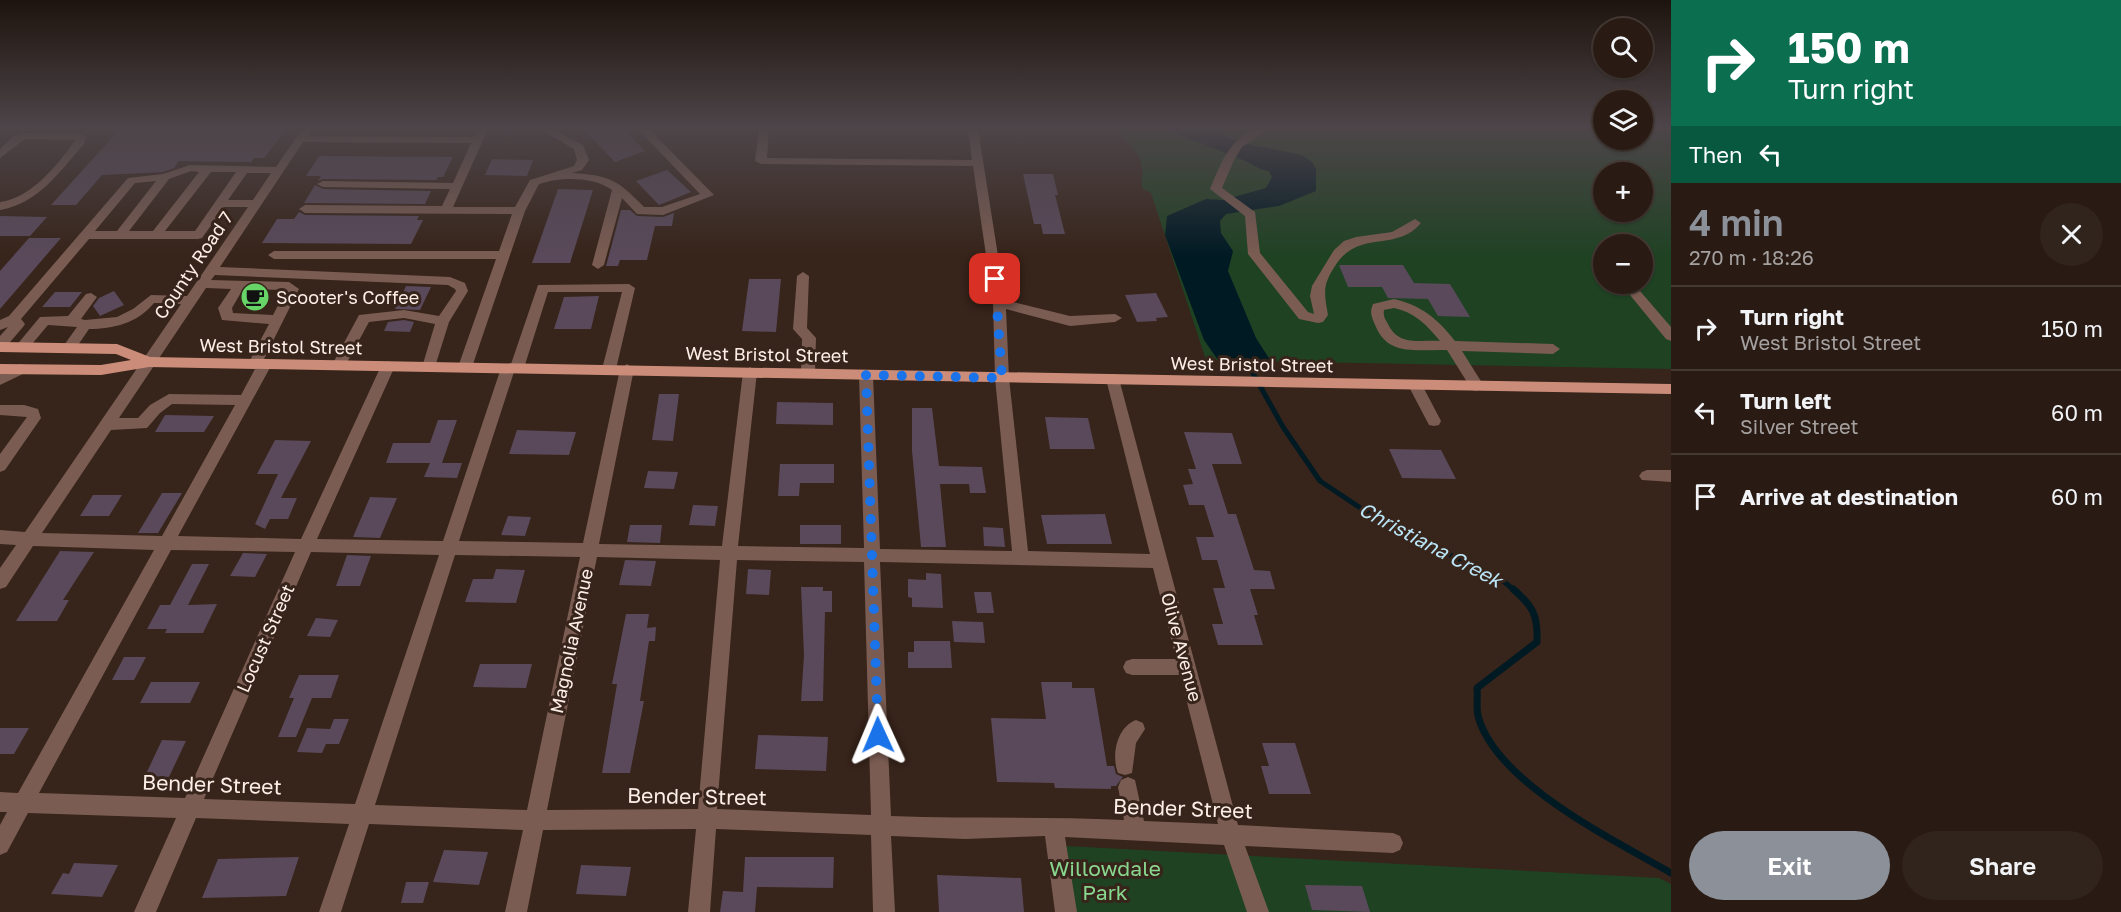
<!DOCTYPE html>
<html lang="en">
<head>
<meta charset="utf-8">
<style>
	:root { --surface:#291b14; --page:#31241d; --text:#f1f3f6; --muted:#a5a1a0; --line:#453934; --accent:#8c9099 }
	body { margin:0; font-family:"Golos Text",sans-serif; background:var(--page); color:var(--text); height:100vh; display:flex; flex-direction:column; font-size:22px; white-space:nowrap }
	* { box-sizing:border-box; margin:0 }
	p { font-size:20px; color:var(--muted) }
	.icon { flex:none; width:33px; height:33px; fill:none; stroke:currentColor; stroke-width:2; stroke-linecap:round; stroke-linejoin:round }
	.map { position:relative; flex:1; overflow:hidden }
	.side { display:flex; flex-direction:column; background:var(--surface); width:450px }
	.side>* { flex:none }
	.banner { background:#0b6e4f; color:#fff; overflow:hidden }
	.buttons { position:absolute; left:1593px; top:18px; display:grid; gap:12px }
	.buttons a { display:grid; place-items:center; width:60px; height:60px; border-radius:50%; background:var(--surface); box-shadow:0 2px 4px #0004,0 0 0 2px var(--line); font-size:30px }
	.pin { position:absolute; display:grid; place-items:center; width:51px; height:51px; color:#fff; margin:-26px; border-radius:12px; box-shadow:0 3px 9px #0006 }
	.me { position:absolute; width:66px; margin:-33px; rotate:359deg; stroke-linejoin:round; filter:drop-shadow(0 0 4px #0008) }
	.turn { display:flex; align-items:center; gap:21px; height:126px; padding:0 18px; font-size:27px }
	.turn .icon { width:78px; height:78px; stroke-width:2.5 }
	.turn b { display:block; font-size:42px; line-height:51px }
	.then { display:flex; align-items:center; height:57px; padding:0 18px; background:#0003; gap:12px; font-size:22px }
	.round { display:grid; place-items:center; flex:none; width:63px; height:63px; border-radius:32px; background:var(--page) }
	.overview { display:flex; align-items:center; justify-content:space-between; height:102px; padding:0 18px }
	h1 { font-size:36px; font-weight:600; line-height:45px; color:var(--accent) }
	.button { display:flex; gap:12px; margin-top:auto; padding:12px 18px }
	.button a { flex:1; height:69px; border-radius:36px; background:var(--accent); color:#fff; font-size:24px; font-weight:600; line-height:69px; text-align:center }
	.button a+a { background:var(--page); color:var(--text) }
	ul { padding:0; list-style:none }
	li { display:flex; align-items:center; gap:18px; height:84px; padding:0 18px; border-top:2px solid var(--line) }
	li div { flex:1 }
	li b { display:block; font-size:22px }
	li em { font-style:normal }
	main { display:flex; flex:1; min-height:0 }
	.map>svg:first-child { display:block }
</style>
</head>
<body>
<main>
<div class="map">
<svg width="1671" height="912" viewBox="0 0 1671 912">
	<rect width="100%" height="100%" fill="#37241a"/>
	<!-- green -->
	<g fill="#1f4223" fill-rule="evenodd">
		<path d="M1122 129H1603L1604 140H1642L1643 129H1671V369L1206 360 1151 193 1143 189C1140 181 1143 176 1142 169 1142 154 1130 146 1122 135ZM1604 172H1642V212H1604ZM1604 244H1642V284H1604Z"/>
		<path d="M1066 846 1659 878 1671 884V912H1076Z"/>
	</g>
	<!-- water -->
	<path fill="#001a24" d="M1167 129H1206L1242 143 1302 155 1312 162 1316 169V191L1279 206 1226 214 1220 221 1221 233 1233 251 1228 271 1256 338 1274 366 1220 363 1204 340 1165 235 1167 216 1206 199 1223 200 1266 188 1272 177 1269 171C1259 170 1253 164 1243 160 1218 149 1192 141 1167 129Z"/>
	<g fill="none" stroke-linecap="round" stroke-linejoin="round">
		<!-- stream-far1 -->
		<path stroke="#001a24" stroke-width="5" d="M1245 359 1283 427 1320 481 1380 521 1502 580 1514 590"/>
		<!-- stream -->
		<path stroke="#001a24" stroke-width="7" d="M1513 589C1533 606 1538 615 1537 642L1477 688C1478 697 1476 707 1478 716 1496 783 1614 840 1671 873"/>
	</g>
	<!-- building -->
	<g fill="#59495a">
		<path d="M120 129H286L264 158H254L251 162 179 161 174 168 163 172 102 175 76 205H51Z"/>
		<path d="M583 129H623L645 151 615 162Z"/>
		<path d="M319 156 453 157 443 177H438L436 180 323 179 318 181 321 176H306Z"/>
		<path d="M492 159 533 160 527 176 485 175Z"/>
		<path d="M667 170 691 192 659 205 636 181Z"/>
		<path d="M1023 174H1053L1058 195H1055L1065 234H1043L1041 224H1034Z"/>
		<path d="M315 185 323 189 431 191 425 204 304 203Z"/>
		<path d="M558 189 593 190 570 263H532Z"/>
		<path d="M621 210H630L637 216 663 217 674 213 672 226H655L647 260H620L618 266H606Z"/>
		<path d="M299 212 305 215 419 216 417 220H423L411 244 262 243 277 219H294Z"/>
		<path d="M0 216 47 217 30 236H0Z"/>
		<path d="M29 238H61L0 309V271Z"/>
		<path d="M1339 265H1403L1414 283 1450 284 1470 317 1438 316 1428 299 1388 298 1382 287H1348Z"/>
		<path d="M749 279H781L776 332 742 331Z"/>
		<path d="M406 286 431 287 420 310 395 309Z"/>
		<path d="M114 291 124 305 100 316 93 306 99 298Z"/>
		<path d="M55 292H82L70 307H42Z"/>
		<path d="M1156 293 1168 317 1156 318 1157 321 1137 322 1125 295Z"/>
		<path d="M599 296 591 329H554L564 297Z"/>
		<path d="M404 320 414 322 410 332 384 331 388 322Z"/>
		<path d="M659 394H679L673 441 652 440Z"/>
		<path d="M777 402 833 403V425L776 424Z"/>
		<path d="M912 408H932L939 466 982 467 986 493H970L969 484H940L946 547H921L912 451Z"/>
		<path d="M165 415 214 416 204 432H155Z"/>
		<path d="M1045 417 1088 418 1095 449H1050Z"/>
		<path d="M438 420H457L442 463H462L457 478 424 477 430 463H386L393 443H430Z"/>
		<path d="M517 430 576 432 569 455 509 454Z"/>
		<path d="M1184 432 1232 433 1242 464H1212L1228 514H1236L1254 570 1270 571 1275 589H1250L1258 615H1254L1263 645H1218L1212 624H1223L1213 588H1225L1217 560H1202L1196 537H1214L1204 505H1189L1183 485 1193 484 1188 469H1196Z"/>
		<path d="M275 440 311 441 281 498H297L288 519H270L265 529 255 524 278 474H257Z"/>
		<path d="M1389 449 1441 450 1456 479 1402 478Z"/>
		<path d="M780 464H834V483H800L799 496H778Z"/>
		<path d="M648 471 678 472 674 489 644 488Z"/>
		<path d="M162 493H182L158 533H138Z"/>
		<path d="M93 495H122L109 516H80Z"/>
		<path d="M370 497 397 498 380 538 353 537Z"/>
		<path d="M693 505 718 506 715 526 689 525Z"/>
		<path d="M1105 514 1112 544H1047L1041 515Z"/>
		<path d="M508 516 531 517 525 536 501 535Z"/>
		<path d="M630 525H662L660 543 627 542Z"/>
		<rect x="800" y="525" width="41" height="19"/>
		<path d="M983 527 1003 528 1005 547 984 546Z"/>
		<path d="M60 551 94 552 63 600H69L57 621H16Z"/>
		<path d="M243 553 267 554 255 577 230 576Z"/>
		<path d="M347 555 371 556 360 586H336Z"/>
		<path d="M625 560 656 561 651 586 619 585Z"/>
		<path d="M192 564H209L188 605 217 604 203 633H165L167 629H147L160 605H170Z"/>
		<path d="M496 569 525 570 516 603 465 602 473 579H493Z"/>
		<path d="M748 569 771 570 769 595 746 594Z"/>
		<path d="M926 573 941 574 943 608 912 607V598L908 597V579L926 580Z"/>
		<path d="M801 587H823V591H832V612H825L823 701H801L804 655Z"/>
		<path d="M974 592H991L994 613H977Z"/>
		<path d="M626 614H649L647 628 656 627 655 641H649L640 701H644L630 773H602L617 684H612Z"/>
		<path d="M316 618 338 620 330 637 307 636Z"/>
		<path d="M952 621 983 622 985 643 954 642Z"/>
		<path d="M914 641H950L952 668H908V652H914Z"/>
		<path d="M124 657H146L134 680H112Z"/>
		<path d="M480 664H532L526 688 473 687Z"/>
		<path d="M299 675H339L331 698H312L296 737H278L294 698H289Z"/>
		<path d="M151 682H200L190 703H140Z"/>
		<path d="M1041 682H1072V688H1094L1107 766H1114L1116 774 1123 777 1116 786H1111V789L1055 788 1054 783 997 782 991 718 1046 719Z"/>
		<path d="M334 719H349L339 744H326L322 753 297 752 307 728 330 729Z"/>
		<path d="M0 728H29L14 754H0Z"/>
		<path d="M758 735 828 737 826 771 755 769Z"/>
		<path d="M162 740 186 741 169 777 145 776Z"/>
		<path d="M1262 743H1295L1311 794H1269L1261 766H1269Z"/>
		<path d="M444 850 488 852 479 885 433 882Z"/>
		<path d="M299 857 286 896 202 898 218 859Z"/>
		<path d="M745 857H834L833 888 757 887 755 912H720L723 891 743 892Z"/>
		<path d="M74 863 118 865 102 897 51 894 63 873 69 874Z"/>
		<path d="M581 865 631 867 626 896 576 894Z"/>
		<path d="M937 875 1021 878 1024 912H939Z"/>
		<path d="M406 882H429L423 903H401Z"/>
		<path d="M1305 885 1362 886 1370 912 1312 910Z"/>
	</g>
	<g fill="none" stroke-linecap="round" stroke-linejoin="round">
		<!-- minor -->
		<g fill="#7a5c52" fill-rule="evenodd">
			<path d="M302 129H312L308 136 474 137 478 129H488L453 207H515L530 180 574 166 577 160 574 149 540 129H552L583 145 589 160 582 170 572 173C610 175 619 181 644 207H662L700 194 638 129H649L714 195 663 215 637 214 622 198 604 265 598 269 592 265 612 190C593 176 560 177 539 184L525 211 472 367 465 372 458 367 496 259H274L268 255 274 251H499L512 214 305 213 299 209 305 205 442 206 450 189 323 187 317 184 323 181 453 183 471 143 303 142 220 267 450 277 465 283 468 291 449 322 434 370H424L422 367 435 324 404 318 369 322 344 368 339 370 332 365 359 315 404 310 439 316 456 291 455 289 448 285 215 275 211 280 289 282 299 289 264 359 270 361 272 364 178 536 301 539 381 366 388 361 395 366 317 539 443 541 501 368 503 364H511L538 285 629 284 635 288 616 369 609 374 602 369 622 292H548L524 368 522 372H514L459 541 583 543 620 369 627 364 634 369 599 544 722 546 743 372 750 367 757 372 738 546 864 548 859 375 866 370 873 375 880 549 1012 551 995 378 993 303 973 166 761 164 755 161 759 129H769L767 158 972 160 968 129H978L1005 300 1070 316 1115 314 1122 318 1115 322 1070 326 1006 309 1009 378 1028 551 1150 554 1106 379 1113 374 1118 375 1238 825 1393 833 1400 836 1403 843 1400 850 1393 853 1245 846 1269 912H1247L1224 845 1065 837 1077 912H1055L1045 836 965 839 891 836 895 912H873L871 835 716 829 710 912H688L696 829 543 830 527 912H505L523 830 369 824 341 912H319L349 824 196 818 156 912H134L176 818 28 813 7 852 0 855V825L7 812H0V792L18 793 154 550 33 546 6 587 0 589V568L16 545 0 544V530L25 532 181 304 154 303C138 323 113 329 89 329L74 351 69 353 62 348 77 327 48 325 27 350 22 352 15 347 40 317 68 316 86 294 91 293 97 297 81 319 85 320 117 317 133 309 151 295 187 296 248 207H224L202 238 198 239H89L21 319 25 324 23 327 5 348 0 350V336L8 327 0 330V320L9 316 128 178 163 174 190 165 276 167ZM191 171 199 172 153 231H129L169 179ZM211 172H236L195 231H165ZM247 173H271L253 200H228ZM156 181 117 231H95L135 183ZM206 288 231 289 218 308 222 320 269 324 248 364 255 369 241 395 169 394 150 405 138 418H119ZM243 289 286 290 273 315 233 313 232 308ZM172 404 235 405 162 536 42 533 111 430 147 428 160 413ZM171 550 295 552 185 798 39 793ZM311 552 439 555 355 804 204 799ZM455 555 580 557 527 810 375 805ZM597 557 720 560 698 809 547 810ZM737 560 864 562 871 815 717 809ZM880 562 1153 568 1176 659H1132L1126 661 1123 667 1126 673 1132 675H1180L1218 824 1144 821 1135 780 1128 777 1121 780 1118 787 1124 820C1046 816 969 819 891 816Z"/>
			<path d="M1256 129H1269L1242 147 1234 160 1222 188 1255 212 1260 253 1308 312 1314 314 1310 296 1312 286 1334 250 1344 241 1356 237 1392 232 1415 219 1421 223C1397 252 1360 230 1337 263 1322 285 1324 291 1328 315L1323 322 1318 323 1299 319 1248 254 1245 216 1210 189C1220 165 1229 139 1256 129Z"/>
			<path d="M25 133 81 134 86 137 84 144C59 172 39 203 0 210V202C31 198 58 165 75 140L25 139 0 158V149L13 136Z"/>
			<path d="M803 272 809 276 807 328 816 338 815 373 808 378 801 373 802 339 793 329 797 276Z"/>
			<path d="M1621 284H1634L1671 327V341L1666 339Z"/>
			<path d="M1394 299C1421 305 1438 319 1455 341L1553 344 1560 349 1553 354 1462 351 1484 386 1477 391 1472 390 1447 350C1418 349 1389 357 1376 327 1372 318 1369 313 1373 304ZM1394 308C1414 312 1427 325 1440 341 1419 340 1398 346 1388 324 1385 319 1383 316 1384 310Z"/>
			<path d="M20 364 25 365 27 369 25 373 0 385V374Z"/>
			<path d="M1415 380 1420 381 1441 421 1439 425 1434 426 1429 425 1408 385Z"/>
			<path d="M0 405H24L38 409 41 418 5 470 0 472V454L27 417 0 415Z"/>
			<path d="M1647 470H1671V482L1642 480 1639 476 1642 472Z"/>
			<path d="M1136 720 1143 723 1145 729 1136 743 1132 773 1125 775 1118 773C1111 755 1117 727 1136 720Z"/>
		</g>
		<!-- major -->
		<path fill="#cb8d79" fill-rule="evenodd" d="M0 342 117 344 150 357 1671 384V394L149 367 101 375 0 374V364L101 365 131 360 116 354 0 352Z"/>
	</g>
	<!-- sky -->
	<linearGradient id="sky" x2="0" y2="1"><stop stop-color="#1e140e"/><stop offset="0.5" stop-color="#4d4549"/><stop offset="1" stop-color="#4d4549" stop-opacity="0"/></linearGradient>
	<rect width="1671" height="256" fill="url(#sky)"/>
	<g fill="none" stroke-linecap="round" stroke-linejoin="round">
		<!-- route -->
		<path stroke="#1a73e8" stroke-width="10" stroke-dasharray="0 18" d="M878 735 866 375 1002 378 995 279"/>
	</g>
	<!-- icons -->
	<defs>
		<g id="cafe-disc" transform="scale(1.5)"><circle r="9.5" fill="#66d467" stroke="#37241a"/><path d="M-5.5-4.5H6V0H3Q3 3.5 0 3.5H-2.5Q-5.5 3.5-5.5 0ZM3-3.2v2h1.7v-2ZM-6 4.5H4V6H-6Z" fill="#111"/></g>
	</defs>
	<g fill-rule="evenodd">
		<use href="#cafe-disc" x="255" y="297"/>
	</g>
	<g text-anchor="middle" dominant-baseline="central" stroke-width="6" stroke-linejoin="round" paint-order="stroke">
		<!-- street labels -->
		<g font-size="18" fill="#fdefe8" stroke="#37241a">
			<text transform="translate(193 265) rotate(-56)">County Road 7</text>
			<text transform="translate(281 346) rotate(1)">West Bristol Street</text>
			<text transform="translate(767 354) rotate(1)">West Bristol Street</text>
			<text transform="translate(1252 364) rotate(1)">West Bristol Street</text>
			<text transform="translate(265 638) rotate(-66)">Locust Street</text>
			<text transform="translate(571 641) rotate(-78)">Magnolia Avenue</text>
			<text transform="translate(1182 647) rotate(75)">Olive Avenue</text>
		</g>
		<!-- poi labels -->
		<g font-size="18" fill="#fdefe8" stroke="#37241a" text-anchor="start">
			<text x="276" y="297">Scooter's Coffee</text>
		</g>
		<!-- water labels -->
		<g font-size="20" font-style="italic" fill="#bbe6f8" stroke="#37241a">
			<text transform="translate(1431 544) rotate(28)">Christiana Creek</text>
		</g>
		<!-- near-street labels -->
		<g font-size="21" fill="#fdefe8" stroke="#37241a">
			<text transform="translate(212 784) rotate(2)">Bender Street</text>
			<text transform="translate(697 796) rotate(1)">Bender Street</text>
			<text transform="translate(1183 808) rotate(2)">Bender Street</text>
		</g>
		<!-- near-park labels -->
		<g font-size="21" fill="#88d78f" stroke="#37241a">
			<text x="1105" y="868">Willowdale<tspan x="1105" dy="24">Park</tspan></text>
		</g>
	</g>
</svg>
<div class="buttons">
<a><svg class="icon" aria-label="search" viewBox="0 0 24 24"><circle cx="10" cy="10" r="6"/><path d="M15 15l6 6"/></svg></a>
<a><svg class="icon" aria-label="layers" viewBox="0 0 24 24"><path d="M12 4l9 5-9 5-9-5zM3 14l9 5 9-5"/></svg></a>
<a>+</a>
<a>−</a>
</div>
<div class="pin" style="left:995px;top:279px;background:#d93025"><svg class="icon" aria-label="arrive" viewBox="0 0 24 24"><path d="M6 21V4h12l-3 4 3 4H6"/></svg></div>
<svg class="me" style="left:878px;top:735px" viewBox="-20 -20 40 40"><path d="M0-17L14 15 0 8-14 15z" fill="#1a73e8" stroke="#fff" stroke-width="4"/></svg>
</div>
<section class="side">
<div class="banner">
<div class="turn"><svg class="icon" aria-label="right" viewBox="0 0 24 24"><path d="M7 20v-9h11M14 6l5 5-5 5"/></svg><div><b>150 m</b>Turn right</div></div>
<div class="then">Then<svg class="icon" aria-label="left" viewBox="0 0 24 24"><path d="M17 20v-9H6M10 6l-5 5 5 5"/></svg></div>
</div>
<div class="overview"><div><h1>4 min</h1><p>270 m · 18:26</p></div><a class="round"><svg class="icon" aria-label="close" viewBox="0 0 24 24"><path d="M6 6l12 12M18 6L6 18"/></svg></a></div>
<ul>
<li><svg class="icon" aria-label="right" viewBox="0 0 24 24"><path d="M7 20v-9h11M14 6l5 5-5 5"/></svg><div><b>Turn right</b><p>West Bristol Street</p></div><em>150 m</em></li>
<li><svg class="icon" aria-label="left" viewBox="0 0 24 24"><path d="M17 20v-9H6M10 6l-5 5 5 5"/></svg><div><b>Turn left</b><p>Silver Street</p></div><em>60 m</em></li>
<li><svg class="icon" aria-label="arrive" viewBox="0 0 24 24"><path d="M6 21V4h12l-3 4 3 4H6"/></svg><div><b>Arrive at destination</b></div><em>60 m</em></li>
</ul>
<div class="button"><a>Exit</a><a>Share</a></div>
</section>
</main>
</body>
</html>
